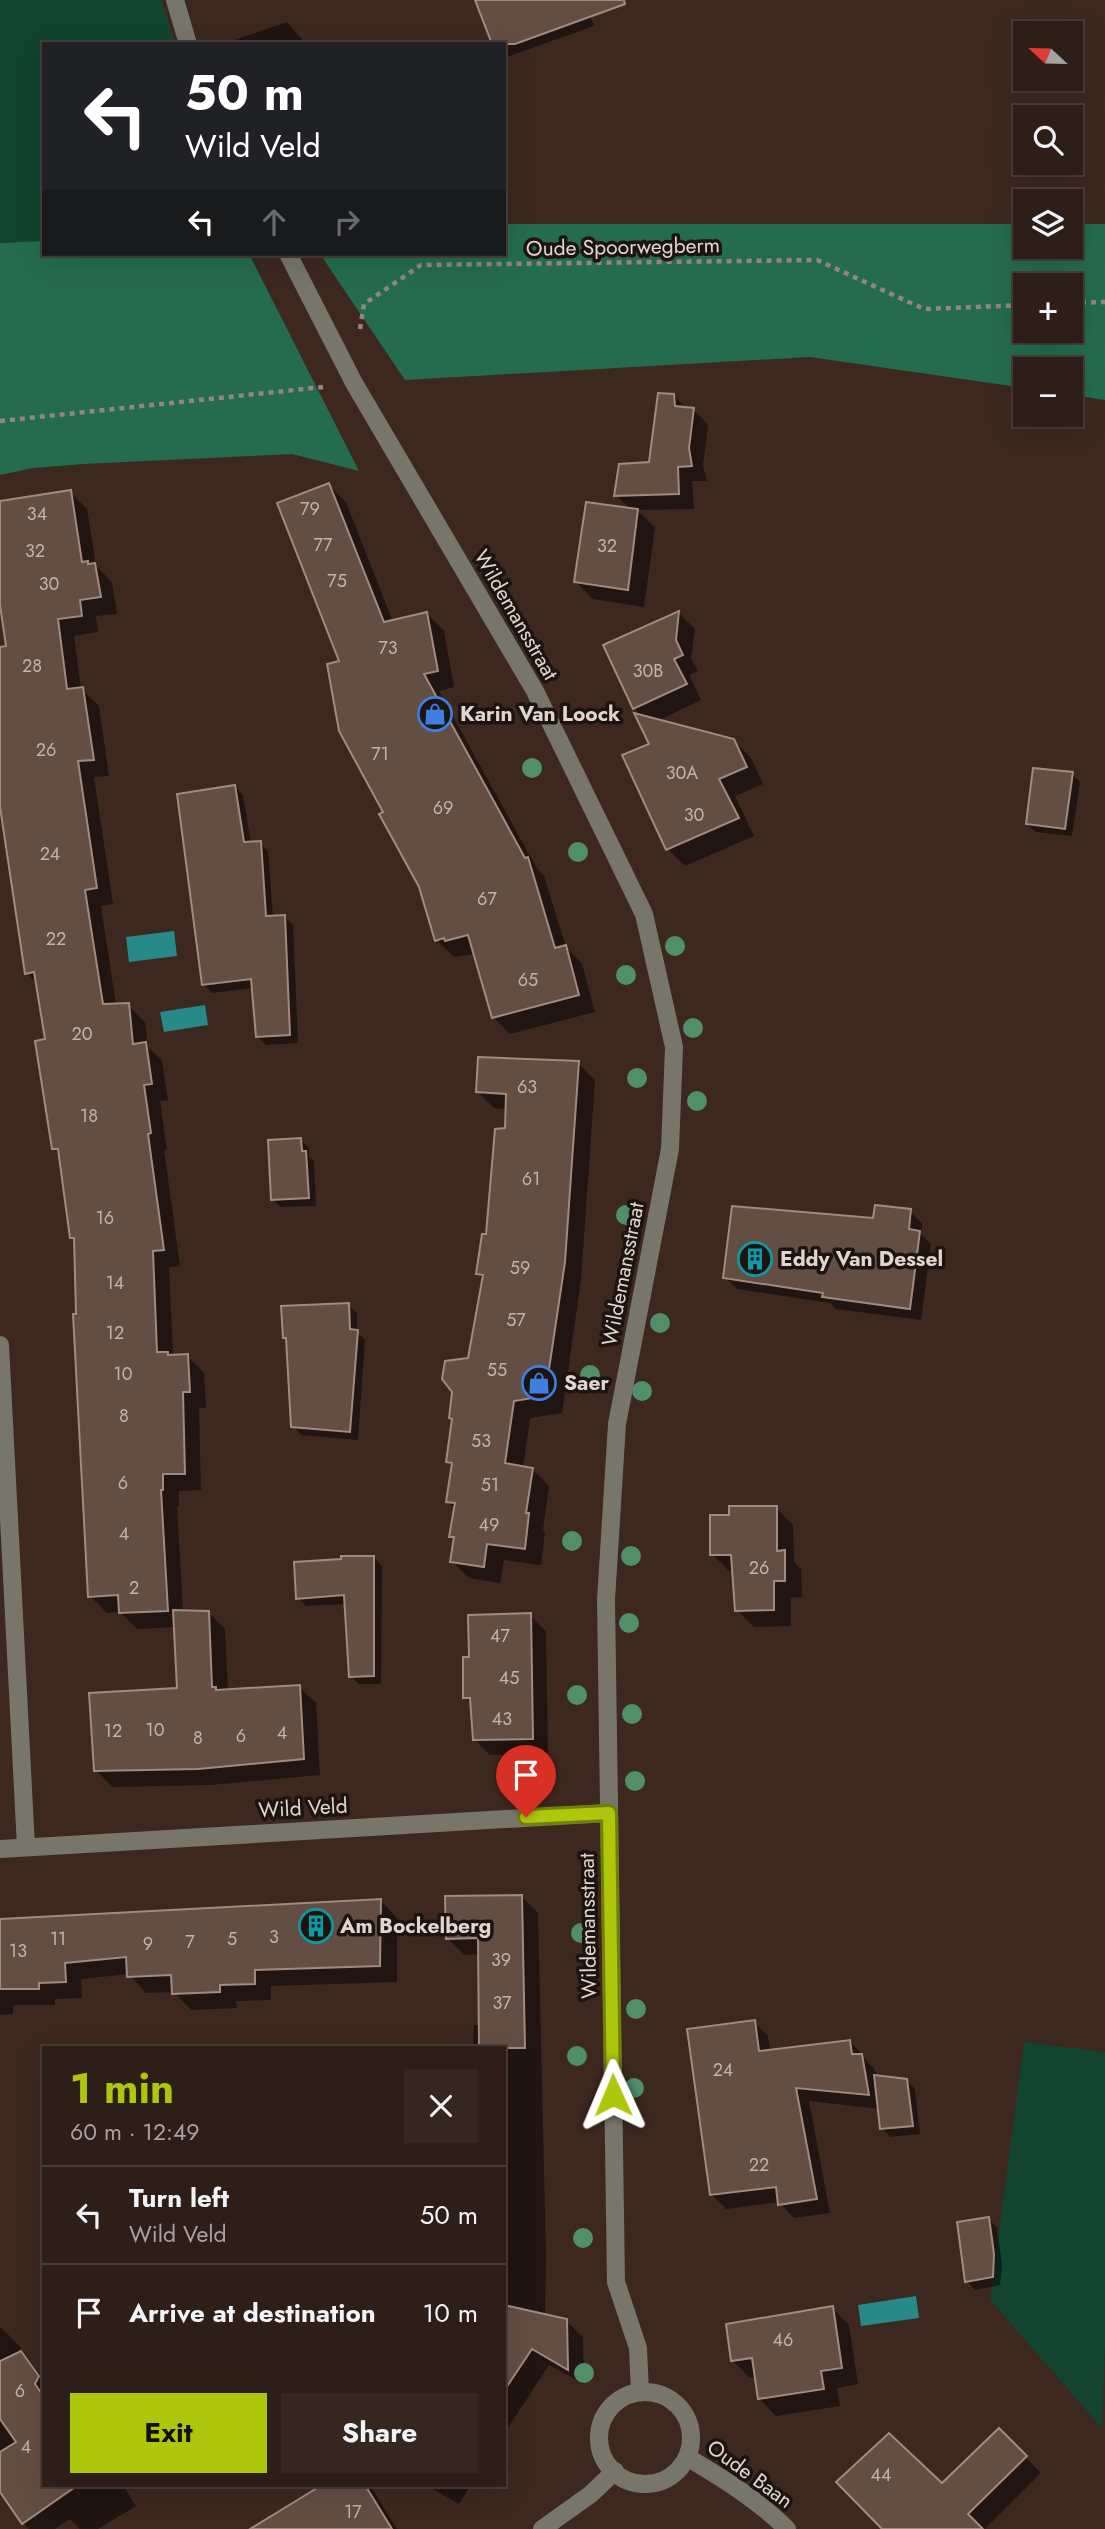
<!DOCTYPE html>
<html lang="en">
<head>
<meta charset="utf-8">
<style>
	:root { --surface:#2d1e17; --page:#352720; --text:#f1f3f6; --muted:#a7a2a1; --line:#483c36; --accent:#aec60c }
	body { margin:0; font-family:Jost,sans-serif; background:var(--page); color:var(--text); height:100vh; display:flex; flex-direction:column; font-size:26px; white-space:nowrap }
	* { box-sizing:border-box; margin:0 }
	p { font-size:23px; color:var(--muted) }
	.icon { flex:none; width:38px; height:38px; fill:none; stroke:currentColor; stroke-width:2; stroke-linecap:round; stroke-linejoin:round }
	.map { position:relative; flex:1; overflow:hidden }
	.sheet { position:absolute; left:42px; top:2046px; width:464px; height:441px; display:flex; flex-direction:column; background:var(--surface); border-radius:0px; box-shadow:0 7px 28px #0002,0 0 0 2px var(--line) }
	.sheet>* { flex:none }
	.hud { position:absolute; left:42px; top:42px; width:464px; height:214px; border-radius:0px; box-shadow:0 7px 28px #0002,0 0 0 2px var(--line); background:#202124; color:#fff; overflow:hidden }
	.needle { width:46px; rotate:292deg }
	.fabs { position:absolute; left:1013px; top:21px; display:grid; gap:14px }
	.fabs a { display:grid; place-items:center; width:70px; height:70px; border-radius:0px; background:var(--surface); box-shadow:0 7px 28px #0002,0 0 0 2px var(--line); font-size:35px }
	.pin { position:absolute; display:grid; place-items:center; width:60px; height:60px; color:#fff; margin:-72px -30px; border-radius:50% 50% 50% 0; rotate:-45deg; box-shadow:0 0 7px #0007 }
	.pin .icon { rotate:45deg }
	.me { position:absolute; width:77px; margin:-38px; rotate:359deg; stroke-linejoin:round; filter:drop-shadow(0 0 5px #0008) }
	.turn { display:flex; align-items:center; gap:24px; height:147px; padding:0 28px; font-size:32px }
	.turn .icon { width:91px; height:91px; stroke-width:2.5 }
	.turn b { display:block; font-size:49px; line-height:60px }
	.lanes { display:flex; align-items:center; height:66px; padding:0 28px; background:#0003; justify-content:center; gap:35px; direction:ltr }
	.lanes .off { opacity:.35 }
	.round { display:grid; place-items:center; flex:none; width:74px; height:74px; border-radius:0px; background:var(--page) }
	.headline { display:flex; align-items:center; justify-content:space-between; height:119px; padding:0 28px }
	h1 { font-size:42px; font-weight:700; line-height:52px; color:var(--accent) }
	.button { display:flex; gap:14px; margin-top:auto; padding:14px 28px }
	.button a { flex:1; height:80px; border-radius:0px; background:var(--accent); color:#111; font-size:28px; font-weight:700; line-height:80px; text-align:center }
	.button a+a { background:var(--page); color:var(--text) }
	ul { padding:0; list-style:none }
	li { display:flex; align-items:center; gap:21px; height:98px; padding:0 28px; border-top:2px solid var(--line) }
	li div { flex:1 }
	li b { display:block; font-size:26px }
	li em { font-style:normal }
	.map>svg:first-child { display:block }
</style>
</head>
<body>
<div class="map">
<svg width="1105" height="2529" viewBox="0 0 1105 2529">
	<rect width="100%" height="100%" fill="#3c281f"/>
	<!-- green -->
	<g fill="#12442f">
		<path d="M0 0H161L176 44H44V241L0 243Z"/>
		<path d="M1024 2042 1105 2052V2347L1102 2428 990 2300Z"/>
	</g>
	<!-- forest -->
	<g fill="#246c4d" fill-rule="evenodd">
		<path d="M504 224H1025L1026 247H1071V224H1105V400L1071 395V369H1026L1025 388 810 357 405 380 320 254H504ZM1026 285H1071V331H1026Z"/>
		<path d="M44 241V254H249L359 471 292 454 84 464 33 468 0 475V243Z"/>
	</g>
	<!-- water -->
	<g fill="#288989">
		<path d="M174 931 177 956 129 962 126 937Z"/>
		<path d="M205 1005 208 1025 164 1032 160 1012Z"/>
		<path d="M916 2296 919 2318 861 2326 858 2305Z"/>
	</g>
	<!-- shadow -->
	<g fill="#0007">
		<path d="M498 0H584L594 26 504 58Z"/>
		<path d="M287 22 306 44H232L231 41Z"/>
		<path d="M674 396 687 409H693L708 425 703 465 707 481H692L694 509 637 510 655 528 644 607 593 599 576 582 631 510 616 495 650 464Z"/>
		<path d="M329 485 346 502 393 622 427 614 444 631 454 687 439 691 536 867 544 876 566 947 582 964 595 1012 510 1034 493 1017 475 954 454 957 437 940 421 887 385 812 341 663Z"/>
		<path d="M70 492 87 509 96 566 112 582 117 614 96 616 98 632 74 636 81 689 99 706 109 776 94 777 113 904 101 906 116 1005H128L145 1022 148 1047 162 1061 168 1100 160 1101 167 1150H164L180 1266 169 1267 173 1357 187 1356 204 1373 206 1408H199L201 1490 179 1491V1506H177L183 1612H208L225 1629 228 1691 299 1687 316 1703 320 1775 211 1785 112 1787 96 1770 179 1690 176 1627 137 1629 120 1612 107 1613 90 1596 76 1241 72 1237 61 1156 54 1149 47 1041 38 984 27 973 0 793V648L8 647 0 594V503Z"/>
		<path d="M679 613 695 629 691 658 698 671 689 675 701 700 658 721 733 740 751 758 763 784 735 796 754 836 685 866 668 849 651 744 642 717 634 708 606 646Z"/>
		<path d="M1072 774 1080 782 1072 836 1036 832 1027 824Z"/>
		<path d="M235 787 243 795 251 844 260 843 268 851 273 917H285L293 925 298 1043 266 1045 257 1036 254 988 212 993 203 984Z"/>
		<path d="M578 1063 595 1080 581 1280 562 1413 530 1418 523 1468 532 1469 549 1486 543 1530 545 1532 541 1565 504 1560 500 1583 469 1578 452 1561 455 1540 451 1536 456 1509 448 1502 453 1467 448 1462 454 1421 451 1418 470 1360 484 1280 478 1274 488 1236 507 1130V1109L494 1108 477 1091Z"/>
		<path d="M301 1140 309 1148V1157L314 1161 316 1206 281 1207 272 1199Z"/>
		<path d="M910 1211 922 1223 921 1234 931 1244 921 1320 836 1309 830 1303 737 1289 725 1277 875 1220Z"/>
		<path d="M348 1305 357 1313V1332L365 1340 358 1440 301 1435 293 1426 288 1341 284 1337Z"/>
		<path d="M776 1508 793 1525 794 1562 801 1569 802 1597 791 1598V1626L754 1627 737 1610 734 1571H729L712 1554Z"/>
		<path d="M374 1558 382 1566 381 1684H359L351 1676 346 1604 306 1606 298 1598Z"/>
		<path d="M530 1615 546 1631 548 1754 490 1755 474 1739 472 1705 465 1697 471 1658Z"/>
		<path d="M522 1897 538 1913 546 2256 545 2316 566 2321 583 2337 584 2384 549 2365 504 2434V2048H473L474 2025H481L480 1954 464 1955 447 1938Z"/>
		<path d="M381 1901 397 1918V1982L271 1986V2000L236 2001 237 2008 191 2010 174 1992 146 1993 129 1974 81 1979 82 1998 55 1999V2005H13V2014L0 2015V1921Z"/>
		<path d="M754 2022 768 2036 770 2051 850 2041 875 2070 877 2077 906 2080 915 2089 920 2134 890 2137 882 2128 880 2109 809 2101 830 2213 794 2218 779 2202 726 2209 712 2195Z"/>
		<path d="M989 2219 997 2228 1002 2264 1000 2285 975 2290 967 2281Z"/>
		<path d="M832 2308 849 2325 858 2384 837 2388 840 2406 776 2416 759 2398 756 2377 750 2378 733 2361Z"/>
		<path d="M0 2327 15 2341 44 2379V2485H123L136 2506 98 2529H80L70 2519 55 2529H29L23 2523 0 2489Z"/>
		<path d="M999 2430 1041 2473 985 2529H886L942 2486Z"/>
		<path d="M325 2485H370L397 2529H253Z"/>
		<path d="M425 2485H471L459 2504Z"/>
	</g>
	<!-- building -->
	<g fill="#634e43" stroke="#a18a7e" stroke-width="2">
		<path d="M475 0H624L625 4 515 44H492Z"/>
		<path d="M658 393 674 394 675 406 694 408 689 448 692 466 678 467 679 494 614 496 619 464 649 462Z"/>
		<path d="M329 483 384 622 427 612 438 671 424 674 525 858 528 857 555 948 566 945 579 995 492 1018 468 935 445 941 444 938 435 941 419 887 379 814 383 812 339 731 327 664 339 661 277 503Z"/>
		<path d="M71 490 82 562 88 561V564L95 563 101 597 80 600 82 616 58 619 67 689 83 687 94 760 78 761 97 888 85 890 103 1004 129 1003 133 1044 146 1042 152 1084 144 1085 151 1133 148 1134 164 1250 153 1251 157 1352H168V1355L188 1354 190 1392H183L185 1474H163V1490H161L168 1611 119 1613 118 1595 88 1597 73 1314H76L74 1238H70L58 1149H52L35 1041 45 1039 34 972 25 974 0 807V647L6 646 0 605V501Z"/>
		<path d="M586 502 638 509 628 590 574 582Z"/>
		<path d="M679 611 676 640 683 655 674 659 687 684 633 709 603 645Z"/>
		<path d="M634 713 734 739 747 767 719 779 739 818 666 850 622 755 649 744Z"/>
		<path d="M1033 768 1073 772 1065 829 1026 824Z"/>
		<path d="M235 785 244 842 261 841 266 916 285 915 290 1035 256 1037 251 979 202 985 177 794Z"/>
		<path d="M478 1057 579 1061 565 1262 545 1396 514 1401 505 1463 533 1468 526 1513H529L525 1549 487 1544 484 1567 450 1562 454 1537H449L455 1503 446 1502 452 1463 446 1462 452 1419 449 1418 452 1392 442 1379 445 1361 468 1358 483 1275 476 1274 482 1234H486L495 1129 505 1128 506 1094 476 1092Z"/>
		<path d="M301 1138 302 1151H306L309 1198 271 1200 268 1140Z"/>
		<path d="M875 1205 911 1209 909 1229 920 1231 910 1309 822 1297 823 1293 723 1278 732 1206 873 1218Z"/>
		<path d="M349 1303 350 1329 358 1330 350 1432 291 1427 286 1338H283L281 1306Z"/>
		<path d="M729 1506H777V1551L785 1550V1581H774V1610L735 1611 731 1555H710V1515H729Z"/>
		<path d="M341 1556H374V1676L349 1677 344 1595 296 1599 294 1562 341 1559Z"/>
		<path d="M173 1610 209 1611 212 1687H216V1690L300 1685 304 1759 198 1769 94 1771 89 1693 177 1688Z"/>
		<path d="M531 1613 533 1739 473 1740 470 1698H463V1657H469L468 1615Z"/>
		<path d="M522 1895 525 2048H479L478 1938 446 1939 445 1896Z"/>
		<path d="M381 1899 380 1966 255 1970V1984L220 1985V1992L172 1994 171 1975 127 1977 126 1957 65 1963 66 1982 39 1983V1989H0V1919Z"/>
		<path d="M755 2020 759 2051 850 2040 852 2054H862L869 2095 796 2088 817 2199 778 2205 776 2187 710 2195 687 2029Z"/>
		<path d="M874 2075 907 2079 913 2126 880 2129Z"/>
		<path d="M989 2217 994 2254 993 2277 965 2282 957 2222Z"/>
		<path d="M504 2305 567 2319 568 2370 532 2349 504 2391Z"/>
		<path d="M833 2306 842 2368 821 2371 824 2389 758 2399 752 2358 731 2361 726 2324Z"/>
		<path d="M21 2351 39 2376 35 2384 44 2397V2485H78L22 2524 0 2492V2452L16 2442 0 2419V2361Z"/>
		<path d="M999 2428 1027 2456 968 2514 983 2529H882L836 2482 889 2433 942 2483Z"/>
		<path d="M322 2485H365L392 2529H250Z"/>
	</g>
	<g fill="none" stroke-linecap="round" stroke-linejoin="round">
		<!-- path -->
		<g stroke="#95857d" stroke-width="4.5" stroke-dasharray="5 5" stroke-linecap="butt">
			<path d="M1071 303 1105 302"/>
			<path d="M360 329 364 304 421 265 817 260 924 309 1026 305"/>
			<path d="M0 421 323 387"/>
		</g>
		<!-- minor -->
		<g stroke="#78756b" stroke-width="18">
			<path d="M175 0 188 44"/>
			<path d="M288 254 354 383 535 691 644 914 674 1047 670 1149 617 1424 606 1600 616 2282 638 2348 640 2392"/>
			<path d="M0 1345 26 1847"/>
			<path d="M0 1849 609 1813"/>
			<circle cx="645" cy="2438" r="46"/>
			<path d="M687 2457C722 2478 758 2500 787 2529"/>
			<path d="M542 2529 591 2494 615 2471"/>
		</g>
	</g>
	<!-- trees -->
	<g fill="#518e6b">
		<circle cx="532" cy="768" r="10"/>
		<circle cx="578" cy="852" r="10"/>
		<circle cx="675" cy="946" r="10"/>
		<circle cx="626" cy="975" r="10"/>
		<circle cx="693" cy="1028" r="10"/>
		<circle cx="637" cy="1078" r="10"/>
		<circle cx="697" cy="1101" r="10"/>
		<circle cx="626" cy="1215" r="10"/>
		<circle cx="660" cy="1323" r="10"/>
		<circle cx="590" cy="1375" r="10"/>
		<circle cx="642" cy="1391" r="10"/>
		<circle cx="572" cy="1541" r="10"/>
		<circle cx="631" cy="1556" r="10"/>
		<circle cx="629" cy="1623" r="10"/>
		<circle cx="577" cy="1695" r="10"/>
		<circle cx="632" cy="1714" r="10"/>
		<circle cx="635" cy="1781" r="10"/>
		<circle cx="581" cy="1933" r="10"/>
		<circle cx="636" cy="2009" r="10"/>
		<circle cx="577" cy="2056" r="10"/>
		<circle cx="634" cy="2088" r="10"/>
		<circle cx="583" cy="2238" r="10"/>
		<circle cx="584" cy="2373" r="10"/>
	</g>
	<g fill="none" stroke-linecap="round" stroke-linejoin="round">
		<!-- route casing -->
		<g stroke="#718108" stroke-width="18">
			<path id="route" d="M526 1817 609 1813 613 2095"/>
		</g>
		<!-- route -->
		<use href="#route" stroke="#aec60c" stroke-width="12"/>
	</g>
	<!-- icons -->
	<defs>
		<g id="shop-ring" transform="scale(1.75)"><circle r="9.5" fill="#1c140f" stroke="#3f7fe0" stroke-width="1.5"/><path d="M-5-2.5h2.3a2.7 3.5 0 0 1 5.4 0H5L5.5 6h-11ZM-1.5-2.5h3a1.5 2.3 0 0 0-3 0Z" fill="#3f7fe0"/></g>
		<g id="building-ring" transform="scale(1.75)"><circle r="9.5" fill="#1c140f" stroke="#0f9aa8" stroke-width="1.5"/><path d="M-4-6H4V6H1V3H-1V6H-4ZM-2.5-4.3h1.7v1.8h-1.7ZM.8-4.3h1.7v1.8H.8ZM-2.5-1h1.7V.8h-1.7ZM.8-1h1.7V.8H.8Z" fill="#0f9aa8"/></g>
	</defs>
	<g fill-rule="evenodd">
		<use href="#shop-ring" x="435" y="714"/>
		<use href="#building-ring" x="755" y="1259"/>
		<use href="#shop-ring" x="539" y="1383"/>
		<use href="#building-ring" x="316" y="1926"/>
	</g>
	<g text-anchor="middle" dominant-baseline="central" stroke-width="7" stroke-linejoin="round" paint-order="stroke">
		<!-- number labels -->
		<g font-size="18" fill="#c2b3ab">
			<text x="310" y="509">79</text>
			<text x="37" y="514">34</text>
			<text x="323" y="545">77</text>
			<text x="607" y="546">32</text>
			<text x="35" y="551">32</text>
			<text x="337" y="581">75</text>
			<text x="49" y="584">30</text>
			<text x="388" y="648">73</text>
			<text x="32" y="666">28</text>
			<text x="648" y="671">30B</text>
			<text x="46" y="750">26</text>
			<text x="380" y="754">71</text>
			<text x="682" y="773">30A</text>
			<text x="443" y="808">69</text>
			<text x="694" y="815">30</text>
			<text x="50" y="854">24</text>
			<text x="487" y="899">67</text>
			<text x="56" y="939">22</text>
			<text x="528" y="980">65</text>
			<text x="82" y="1034">20</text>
			<text x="527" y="1087">63</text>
			<text x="89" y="1116">18</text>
			<text x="531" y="1179">61</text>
			<text x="105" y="1218">16</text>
			<text x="520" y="1268">59</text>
			<text x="115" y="1283">14</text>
			<text x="516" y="1320">57</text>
			<text x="115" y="1333">12</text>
			<text x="497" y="1370">55</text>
			<text x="123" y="1374">10</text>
			<text x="124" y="1416">8</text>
			<text x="481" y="1441">53</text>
			<text x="123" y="1483">6</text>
			<text x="490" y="1485">51</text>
			<text x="489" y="1525">49</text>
			<text x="124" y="1534">4</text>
			<text x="759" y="1568">26</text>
			<text x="134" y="1588">2</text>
			<text x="500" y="1636">47</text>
			<text x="509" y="1678">45</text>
			<text x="502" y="1719">43</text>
			<text x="155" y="1730">10</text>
			<text x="113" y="1731">12</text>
			<text x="282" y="1733">4</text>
			<text x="241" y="1736">6</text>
			<text x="198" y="1738">8</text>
			<text x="274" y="1937">3</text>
			<text x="58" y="1939">11</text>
			<text x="232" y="1939">5</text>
			<text x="190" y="1942">7</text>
			<text x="148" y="1944">9</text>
			<text x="18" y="1951">13</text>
			<text x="501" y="1960">39</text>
			<text x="502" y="2003">37</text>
			<text x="723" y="2070">24</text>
			<text x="759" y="2165">22</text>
			<text x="783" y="2340">46</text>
			<text x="20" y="2391">6</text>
			<text x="26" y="2447">4</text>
			<text x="881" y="2475">44</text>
			<text x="353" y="2512">17</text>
		</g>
		<!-- street labels -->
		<g font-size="21" fill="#e1d5ce" stroke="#1c140f">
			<text transform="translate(623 247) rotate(-1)">Oude Spoorwegberm</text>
			<text transform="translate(516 615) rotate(60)">Wildemansstraat</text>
			<text transform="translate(623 1274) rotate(-79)">Wildemansstraat</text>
			<text transform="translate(303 1808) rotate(-3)">Wild Veld</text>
			<text transform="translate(588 1926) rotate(-91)">Wildemansstraat</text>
			<text transform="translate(750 2474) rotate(36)">Oude Baan</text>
		</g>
		<!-- poi labels -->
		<g font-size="21" font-weight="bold" fill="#e1d5ce" stroke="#1c140f" text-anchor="start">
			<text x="460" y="714">Karin Van Loock</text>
			<text x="780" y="1259">Eddy Van Dessel</text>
			<text x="564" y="1383">Saer</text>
			<text x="340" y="1926">Am Bockelberg</text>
		</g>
	</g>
</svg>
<div class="fabs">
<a><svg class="needle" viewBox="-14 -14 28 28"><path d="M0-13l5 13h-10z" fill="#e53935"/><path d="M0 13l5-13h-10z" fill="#a7a2a1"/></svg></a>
<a><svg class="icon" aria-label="search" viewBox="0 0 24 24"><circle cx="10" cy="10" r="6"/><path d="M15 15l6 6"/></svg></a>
<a><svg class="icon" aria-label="layers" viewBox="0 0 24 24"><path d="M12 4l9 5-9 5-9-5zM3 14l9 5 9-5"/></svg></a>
<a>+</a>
<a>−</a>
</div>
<div class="pin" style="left:526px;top:1817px;background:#d93025"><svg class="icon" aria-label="arrive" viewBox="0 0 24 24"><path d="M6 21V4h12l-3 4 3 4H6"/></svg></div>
<svg class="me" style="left:613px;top:2095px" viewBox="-20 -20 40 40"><path d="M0-17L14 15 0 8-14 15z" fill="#aec60c" stroke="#fff" stroke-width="4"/></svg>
<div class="hud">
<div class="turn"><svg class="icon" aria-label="left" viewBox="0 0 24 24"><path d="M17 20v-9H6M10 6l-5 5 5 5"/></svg><div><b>50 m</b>Wild Veld</div></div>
<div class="lanes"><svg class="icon" aria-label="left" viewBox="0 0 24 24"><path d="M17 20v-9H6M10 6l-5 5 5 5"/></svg><svg class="icon off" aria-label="ahead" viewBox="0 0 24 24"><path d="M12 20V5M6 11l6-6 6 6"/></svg><svg class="icon off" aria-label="right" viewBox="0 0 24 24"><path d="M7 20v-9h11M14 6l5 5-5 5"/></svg></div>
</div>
<section class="sheet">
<div class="headline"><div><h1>1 min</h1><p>60 m · 12:49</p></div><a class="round"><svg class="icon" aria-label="close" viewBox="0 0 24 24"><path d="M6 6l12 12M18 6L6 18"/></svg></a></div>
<ul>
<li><svg class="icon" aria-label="left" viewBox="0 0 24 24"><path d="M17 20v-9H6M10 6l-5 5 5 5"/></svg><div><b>Turn left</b><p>Wild Veld</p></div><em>50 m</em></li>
<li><svg class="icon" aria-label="arrive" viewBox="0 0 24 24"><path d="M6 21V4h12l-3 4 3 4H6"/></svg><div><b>Arrive at destination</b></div><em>10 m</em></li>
</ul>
<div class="button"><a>Exit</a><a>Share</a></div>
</section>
</div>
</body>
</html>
